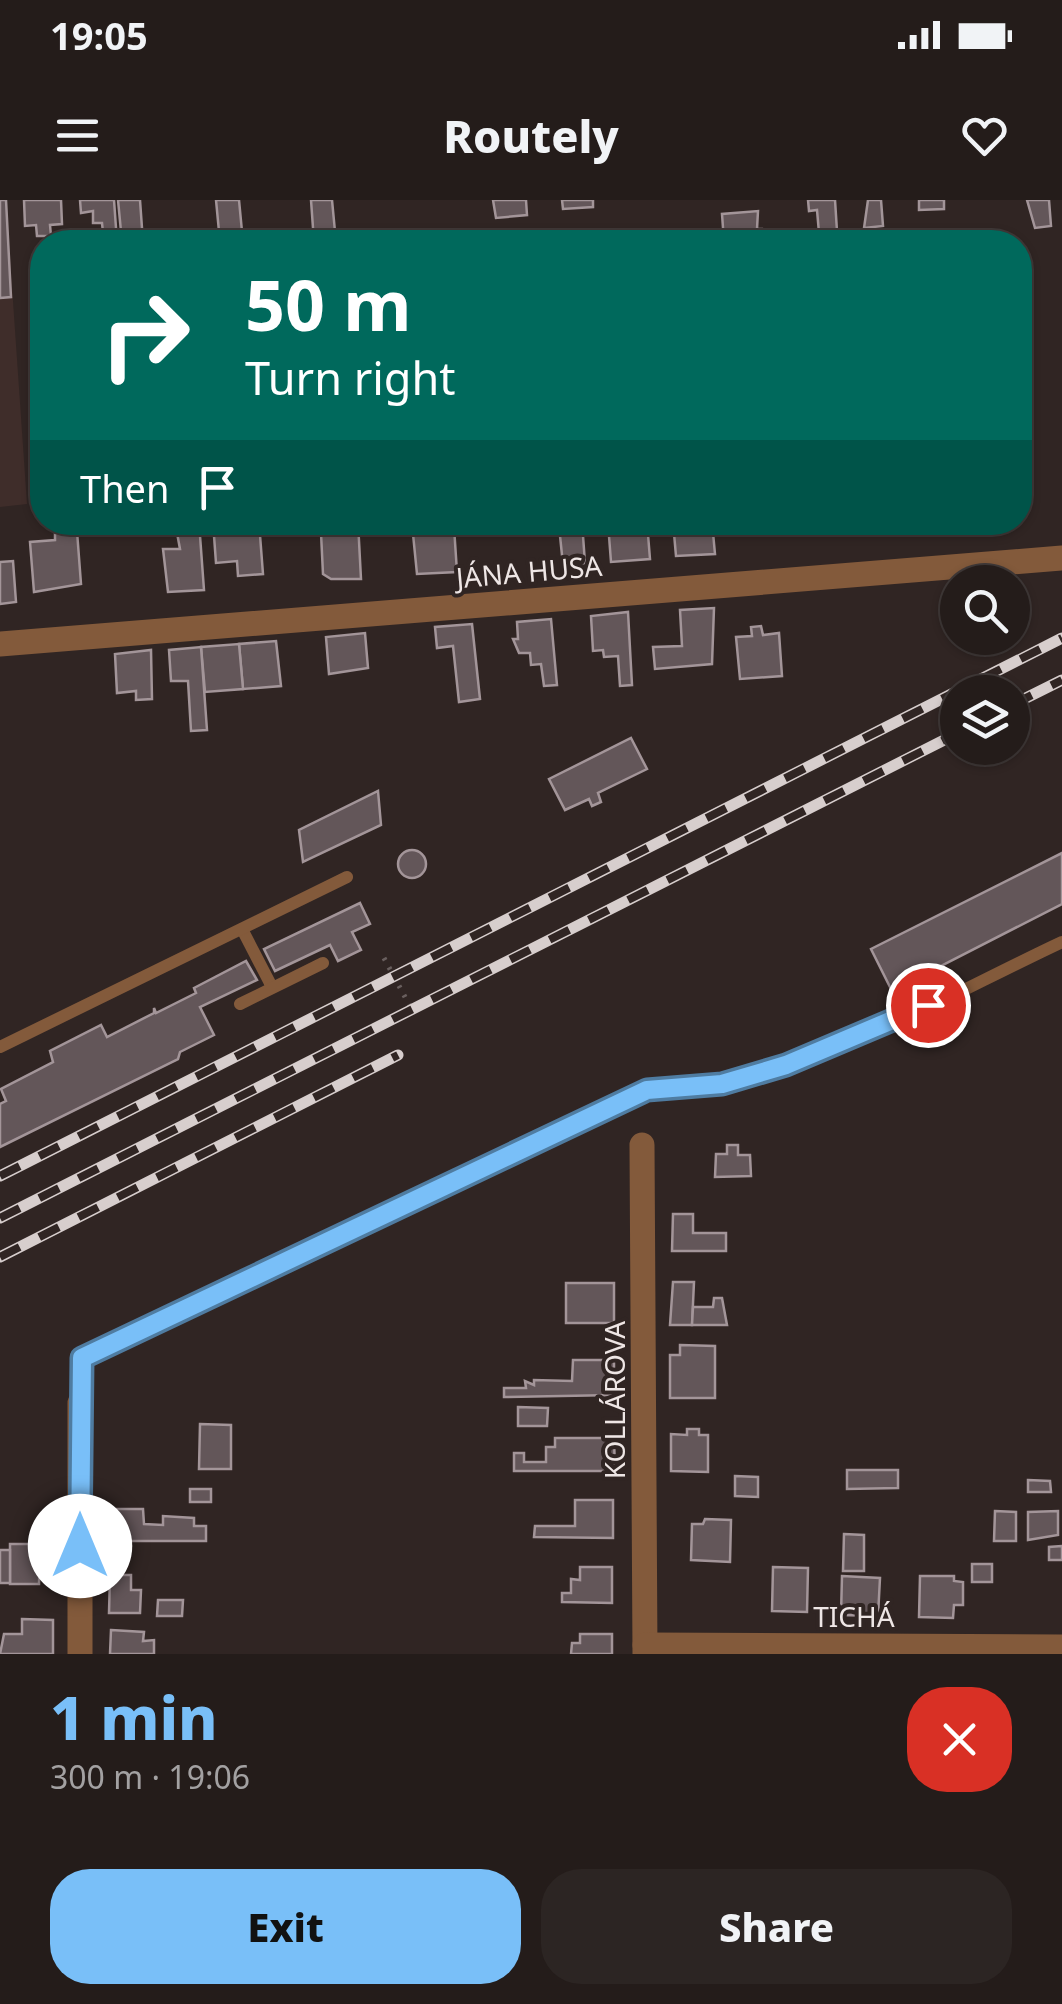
<!DOCTYPE html>
<html lang="en">
<head>
<meta charset="utf-8">
<style>
	:root { --surface:#241c1a; --page:#2c2523; --text:#f1f3f6; --muted:#a3a1a2; --line:#413a39; --accent:#79bff8 }
	body { margin:0; font-family:"Noto Sans",sans-serif; background:var(--page); color:var(--text); height:100vh; display:flex; flex-direction:column; font-size:38px; white-space:nowrap }
	* { box-sizing:border-box; margin:0 }
	p { font-size:32px; color:var(--muted) }
	.icon { flex:none; width:55px; height:55px; fill:none; stroke:currentColor; stroke-width:2; stroke-linecap:round; stroke-linejoin:round }
	.map { position:relative; height:1454px; overflow:hidden }
	.side { display:flex; flex-direction:column; background:var(--surface); flex:1 }
	.side>* { flex:none }
	.hud { position:absolute; left:30px; top:30px; width:1002px; height:305px; border-radius:40px; box-shadow:0 2px 8px #0004,0 0 0 2px var(--line); background:#00695c; color:#fff; overflow:hidden }
	.buttons { position:absolute; left:940px; top:365px; display:grid; gap:20px }
	.buttons a { display:grid; place-items:center; width:90px; height:90px; border-radius:50%; background:var(--surface); box-shadow:0 2px 8px #0004,0 0 0 2px var(--line); font-size:50px }
	.pin { position:absolute; display:grid; place-items:center; width:85px; height:85px; color:#fff; margin:-42px; border:5px solid #fff; border-radius:50%; box-shadow:0 2px 10px #0007 }
	.me { position:absolute; width:110px; margin:-55px; rotate:0deg; stroke-linejoin:round; filter:drop-shadow(0 0 8px #0008) }
	.turn { display:flex; align-items:center; gap:35px; height:210px; padding:0 50px; font-size:45px }
	.turn .icon { width:130px; height:130px; stroke-width:2.5 }
	.turn b { display:block; font-size:70px; line-height:85px }
	.then { display:flex; align-items:center; height:95px; padding:0 50px; background:#0003; gap:20px; font-size:38px }
	.round { display:grid; place-items:center; flex:none; width:105px; height:105px; border-radius:40px; background:var(--page) }
	.summary { display:flex; align-items:center; justify-content:space-between; height:170px; padding:0 50px }
	h1 { font-size:60px; font-weight:800; line-height:75px; color:var(--accent) }
	.cta { display:flex; gap:20px; margin-top:auto; padding:20px 50px }
	.cta a { flex:1; height:115px; border-radius:40px; background:var(--accent); color:#111; font-size:40px; font-weight:800; line-height:115px; text-align:center }
	.cta a+a { background:var(--page); color:var(--text) }
	.status { display:flex; justify-content:space-between; align-items:center; height:70px; padding:0 50px; background:var(--surface); direction:ltr }
	.status svg { height:28px; fill:currentColor }
	header { display:flex; justify-content:space-between; align-items:center; height:130px; padding:0 50px; background:var(--surface); font-size:45px; font-weight:800 }
	.map>svg:first-child { display:block }
</style>
</head>
<body>
<div class="status"><b>19:05</b><svg viewBox="0 0 49 12"><path d="M0 12V9h3v3zM5 12V6h3v6zM10 12V3h3v9zM15 12V0h3v12zM26 1h20v11H26zM47 4h2v5h-2z"/></svg></div>
<header><svg class="icon" aria-label="menu" viewBox="0 0 24 24"><path d="M4 6h16M4 12h16M4 18h16"/></svg>Routely<svg class="icon" aria-label="heart" viewBox="0 0 24 24"><path d="M12 20l-8-8c-3-5 5-10 8-4 3-6 11-1 8 4z"/></svg></header>
<div class="map">
<svg width="1062" height="1454" viewBox="0 0 1062 1454">
	<rect width="100%" height="100%" fill="#302523"/>
	<!-- built -->
	<path fill="#3f2d2a" d="M0 0H6L27 304 0 307Z"/>
	<!-- building -->
	<g fill="#635659" stroke="#a39599" stroke-width="2.5">
		<path d="M0 0H6L11 97 0 98Z"/>
		<path d="M24 0H61L62 24 50 25 51 36H37L36 25 25 26Z"/>
		<path d="M80 0H114L117 42H104L102 23H93V11L81 13Z"/>
		<path d="M118 0H140L143 42H122Z"/>
		<path d="M216 0H239L243 42H220Z"/>
		<path d="M311 0H332L336 42H314Z"/>
		<path d="M493 0H526L527 15 496 18Z"/>
		<path d="M562 0H593V7L563 9Z"/>
		<path d="M808 0H835L837 31 819 33 817 10 809 11Z"/>
		<path d="M868 0H881L883 26 864 28Z"/>
		<path d="M919 0H944V9L919 10Z"/>
		<path d="M1027 0H1049L1051 26 1035 28Z"/>
		<path d="M758 11 757 29H762L763 39 724 42 722 14Z"/>
		<path d="M175 322H199L204 390 168 392 163 349H180Z"/>
		<path d="M213 322H259L263 374 238 376 237 361 216 363Z"/>
		<path d="M336 322H358L361 379H331L323 374 321 333 337 332Z"/>
		<path d="M434 322 454 327 457 372 417 374 413 334 434 333Z"/>
		<path d="M571 322H582L585 363 563 365 559 326Z"/>
		<path d="M647 322 650 359 611 362 608 323Z"/>
		<path d="M673 322H712L715 354 676 356Z"/>
		<path d="M77 331 81 384 34 392 30 342 55 340V333Z"/>
		<path d="M13 361 16 402 0 404V362Z"/>
		<path d="M714 408 712 464 655 469 653 447 682 446 680 410Z"/>
		<path d="M628 412 632 485 620 486 618 456 604 457 603 450 593 451 591 416Z"/>
		<path d="M551 419 557 485 544 486 541 464 531 465 530 453H519L513 439H518L517 422Z"/>
		<path d="M472 424 480 499 459 502 453 446 437 448 435 427Z"/>
		<path d="M761 426 763 435 779 433 782 476 740 479 736 437 752 436 751 427Z"/>
		<path d="M365 433 368 468 329 474 326 437Z"/>
		<path d="M276 441 281 486 243 489 239 444Z"/>
		<path d="M239 444 243 489 205 492 201 447Z"/>
		<path d="M201 447 207 530 191 531 188 481H171L169 450Z"/>
		<path d="M151 450 152 499 136 500V491L117 493 115 454Z"/>
		<path d="M631 538 647 569 598 593 601 602 592 606 589 599 565 610 549 579Z"/>
		<path d="M378 591 381 625 303 662 299 630Z"/>
		<circle cx="412" cy="664" r="14"/>
		<path d="M1062 653V704L892 791 871 749Z"/>
		<path d="M360 703 370 724 352 732 361 750 338 761 330 745 275 771 264 749Z"/>
		<path d="M246 761 257 780 200 807 214 835 180 852 178 859 0 947V904L6 901 1 889 53 862 50 851 101 825 107 837 154 813V808L156 813 196 793 194 788Z"/>
		<path d="M727 945H738V955H750L751 976 715 977 716 954H727Z"/>
		<path d="M673 1014H693V1033H726V1051H672Z"/>
		<path d="M673 1082H694L692 1125H670Z"/>
		<rect x="566" y="1083" width="48" height="40"/>
		<path d="M714 1098H722L727 1125H692L693 1107H713Z"/>
		<path d="M680 1145 715 1146V1198H670V1155H680Z"/>
		<path d="M573 1160H614V1195L504 1197V1188H526L525 1181 534 1185V1180L572 1181Z"/>
		<path d="M518 1207 548 1208 547 1226H518Z"/>
		<path d="M200 1224 231 1225V1269H199Z"/>
		<path d="M687 1229H699V1235H708V1272L671 1271V1234L687 1235Z"/>
		<path d="M555 1238H614L615 1271H514V1253H524V1262H546V1247H555Z"/>
		<path d="M847 1270H898V1288L847 1289Z"/>
		<path d="M735 1276 758 1277V1297L735 1296Z"/>
		<path d="M1028 1280 1050 1281 1051 1292H1028Z"/>
		<rect x="190" y="1289" width="21" height="13"/>
		<path d="M575 1300H613V1338L534 1337 535 1326H575Z"/>
		<path d="M110 1309H143L144 1324 163 1325V1316L194 1318V1326H206V1341H109Z"/>
		<path d="M995 1311 1016 1312V1341H994Z"/>
		<path d="M1058 1311V1335L1028 1340V1312Z"/>
		<path d="M705 1319 731 1320 730 1362 691 1360 692 1324H703Z"/>
		<path d="M844 1334 864 1335V1371H843Z"/>
		<path d="M10 1344H40L39 1384H10Z"/>
		<path d="M1062 1346V1360H1049V1347Z"/>
		<rect x="0" y="1350" width="10" height="33"/>
		<rect x="972" y="1364" width="20" height="18"/>
		<path d="M580 1367H612V1403L562 1402V1393H571V1379L580 1380Z"/>
		<path d="M773 1367 808 1368 807 1412 772 1411Z"/>
		<path d="M110 1375H131V1390H141L140 1413H109Z"/>
		<path d="M842 1376 880 1378 878 1416 841 1415Z"/>
		<path d="M920 1376H954V1381L963 1382V1405H954L953 1418 919 1417Z"/>
		<path d="M158 1400H183L182 1416H157Z"/>
		<path d="M22 1419 53 1420V1454H0L4 1434H22Z"/>
		<path d="M111 1430 144 1432 143 1441 154 1440V1454H110Z"/>
		<path d="M580 1434H612V1454H571L572 1443H580Z"/>
	</g>
	<g fill="none" stroke-linecap="round" stroke-linejoin="round">
		<!-- path -->
		<path stroke="#695f5e" stroke-width="5" stroke-dasharray="2.5 8" stroke-linecap="butt" d="M384 758 412 810"/>
		<!-- lane -->
		<g stroke="#835a3b" stroke-width="12">
			<path d="M242 729 272 787"/>
			<path d="M240 804 323 763"/>
			<path d="M0 847 347 677"/>
			<path d="M80 1203 82 1158 647 891C672 889 699 889 724 884 842 859 953 793 1062 742"/>
		</g>
		<!-- street -->
		<g stroke="#835a3b" stroke-width="25">
			<path d="M0 444 1062 358"/>
			<path d="M642 945 645 1454"/>
			<path d="M80 1203V1454"/>
			<path d="M645 1445 1062 1447"/>
		</g>
		<!-- rail casing -->
		<g stroke="#d7cecd" stroke-width="11">
			<g id="rail">
				<path d="M1012 505 1062 480"/>
				<path d="M0 976 1062 438"/>
				<path d="M0 1018 958 533"/>
				<path d="M0 1057 398 855"/>
			</g>
		</g>
		<!-- rail -->
		<use href="#rail" stroke="#302523" stroke-width="8" stroke-dasharray="22" stroke-linecap="butt"/>
	</g>
	<g fill="none" stroke-linecap="round" stroke-linejoin="round">
		<!-- route casing -->
		<g stroke="#4f7ca1" stroke-width="25">
			<path id="route" d="M80 1346 82 1158 647 890 722 884 786 865 928 805"/>
		</g>
		<!-- route -->
		<use href="#route" stroke="#79bff8" stroke-width="18"/>
	</g>
	<g text-anchor="middle" dominant-baseline="central" stroke-width="8" stroke-linejoin="round" paint-order="stroke">
		<!-- street labels -->
		<g font-size="28" fill="#eee6e5" stroke="#302523">
			<text transform="translate(529 371) rotate(-5)">JÁNA HUSA</text>
			<text transform="translate(614 1200) rotate(-90)">KOLLÁROVA</text>
			<text x="854" y="1416">TICHÁ</text>
		</g>
	</g>
</svg>
<div class="buttons">
<a><svg class="icon" aria-label="search" viewBox="0 0 24 24"><circle cx="10" cy="10" r="6"/><path d="M15 15l6 6"/></svg></a>
<a><svg class="icon" aria-label="layers" viewBox="0 0 24 24"><path d="M12 4l9 5-9 5-9-5zM3 14l9 5 9-5"/></svg></a>
</div>
<div class="pin" style="left:928px;top:805px;background:#d93025"><svg class="icon" aria-label="arrive" viewBox="0 0 24 24"><path d="M6 21V4h12l-3 4 3 4H6"/></svg></div>
<svg class="me" style="left:80px;top:1346px" viewBox="-20 -20 40 40"><circle r="19" fill="#fff"/><path d="M0-13L10 11 0 6-10 11z" fill="#79bff8"/></svg>
<div class="hud">
<div class="turn"><svg class="icon" aria-label="right" viewBox="0 0 24 24"><path d="M7 20v-9h11M14 6l5 5-5 5"/></svg><div><b>50 m</b>Turn right</div></div>
<div class="then">Then<svg class="icon" aria-label="arrive" viewBox="0 0 24 24"><path d="M6 21V4h12l-3 4 3 4H6"/></svg></div>
</div>
</div>
<section class="side">
<div class="summary"><div><h1>1 min</h1><p>300 m · 19:06</p></div><a class="round" style="background:#d93025;color:#fff"><svg class="icon" aria-label="close" viewBox="0 0 24 24"><path d="M6 6l12 12M18 6L6 18"/></svg></a></div>
<div class="cta"><a>Exit</a><a>Share</a></div>
</section>
</body>
</html>
